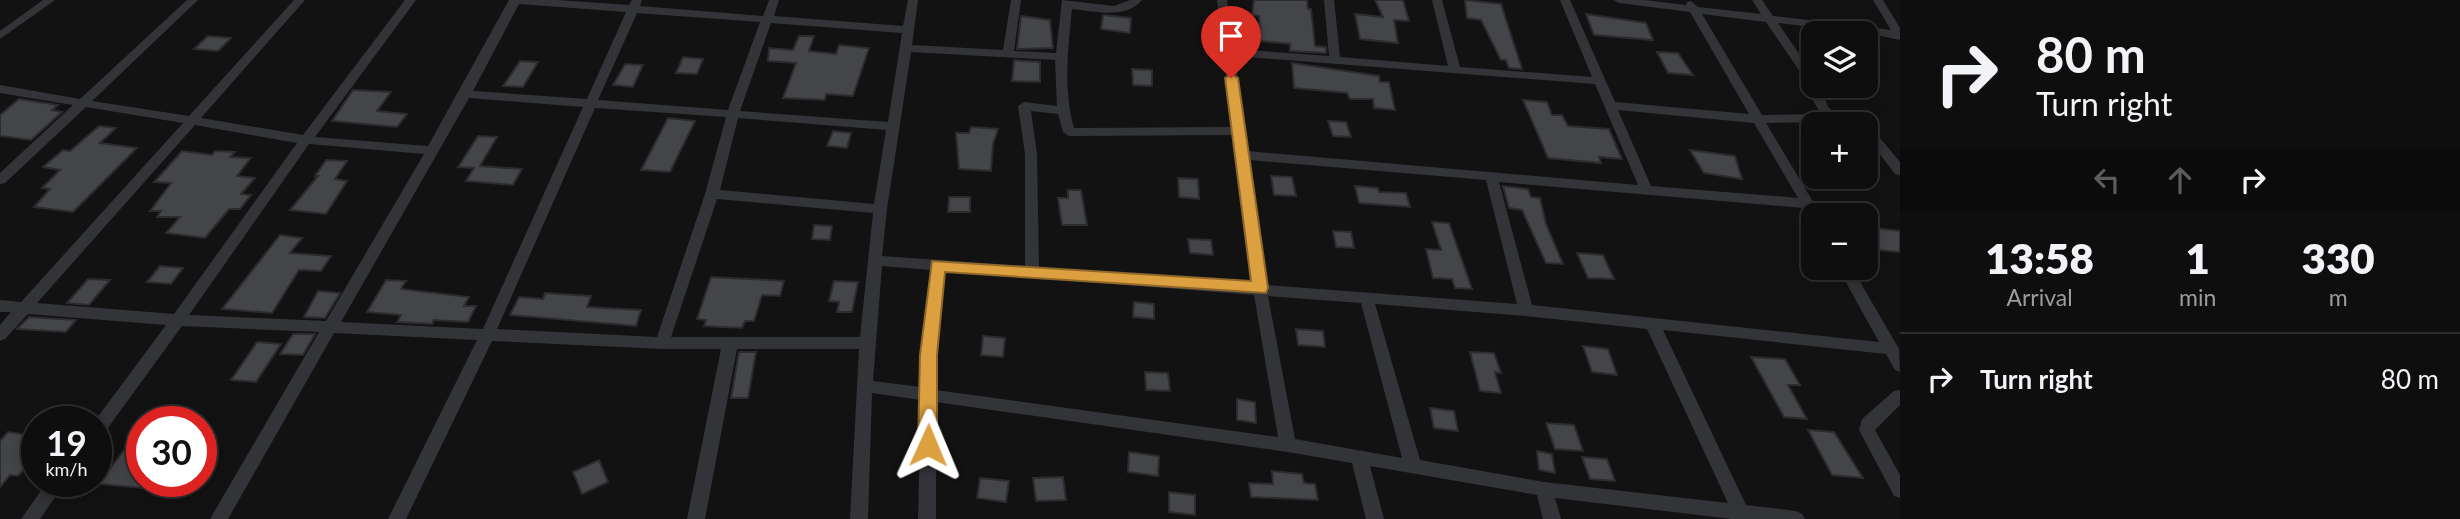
<!DOCTYPE html>
<html lang="en">
<head>
<meta charset="utf-8">
<style>
	:root { --surface:#0e0e0e; --page:#1c1c1c; --text:#f1f3f6; --muted:#9b9c9e; --line:#2e2e2e }
	body { margin:0; font-family:Lato,sans-serif; background:var(--page); color:var(--text); height:100vh; display:flex; flex-direction:column; font-size:26px; white-space:nowrap }
	* { box-sizing:border-box; margin:0 }
	p { font-size:23px; color:var(--muted) }
	.icon { flex:none; width:38px; height:38px; fill:none; stroke:currentColor; stroke-width:2; stroke-linecap:round; stroke-linejoin:round }
	.map { position:relative; flex:1; overflow:hidden }
	.sheet { display:flex; flex-direction:column; background:var(--surface); width:560px }
	.sheet>* { flex:none }
	.top-card { background:#0e0e0e; color:var(--text); overflow:hidden }
	.controls { position:absolute; left:1801px; top:21px; display:grid; gap:14px }
	.controls a { display:grid; place-items:center; width:77px; height:77px; border-radius:14px; background:var(--surface); box-shadow:0 4px 18px #0003,0 0 0 2px var(--line); font-size:35px }
	.speed { position:absolute; left:21px; top:406px; display:flex; gap:14px; font-size:35px; font-weight:700; text-align:center }
	.speed>* { display:grid; place-content:center; width:91px; height:91px; border-radius:50%; background:var(--surface); box-shadow:0 4px 18px #0003,0 0 0 2px var(--line); line-height:1 }
	.speed small { font-size:18px; font-weight:400 }
	.speed .limit { border:10px solid #d22; background:#fff; color:#111 }
	.pin { position:absolute; display:grid; place-items:center; width:60px; height:60px; color:#fff; margin:-72px -30px; border-radius:50% 50% 50% 0; rotate:-45deg; box-shadow:0 0 7px #0007 }
	.pin .icon { rotate:45deg }
	.me { position:absolute; width:77px; margin:-38px; rotate:1deg; stroke-linejoin:round; filter:drop-shadow(0 0 5px #0008) }
	.turn { display:flex; align-items:center; gap:24px; height:147px; padding:0 21px; font-size:32px }
	.turn .icon { width:91px; height:91px; stroke-width:2.5 }
	.turn b { display:block; font-size:49px; line-height:60px }
	.lanes { display:flex; align-items:center; height:66px; padding:0 21px; background:#0003; justify-content:center; gap:35px; direction:ltr }
	.lanes .off { opacity:.35 }
	.eta { display:flex; justify-content:space-evenly; align-items:center; height:119px; text-align:center }
	.eta b { font-size:42px; font-weight:800; line-height:49px }
	ul { padding:0; list-style:none }
	li { display:flex; align-items:center; gap:21px; height:91px; padding:0 21px; border-top:2px solid var(--line) }
	li div { flex:1 }
	li b { display:block; font-size:26px }
	li em { font-style:normal }
	main { display:flex; flex:1; min-height:0 }
	.map>svg:first-child { display:block }
</style>
</head>
<body>
<main>
<div class="map">
<svg width="1900" height="519" viewBox="0 0 1900 519">
	<rect width="100%" height="100%" fill="#121213"/>
	<!-- building -->
	<g fill="#444548" stroke="#2c2c2f" stroke-width="2">
		<path d="M1254 0H1307L1308 9H1311L1315 46 1326 47V53L1290 51V44L1260 41 1259 16 1252 15Z"/>
		<path d="M1375 0H1403L1409 21 1394 20 1398 43 1360 39 1355 14 1383 17Z"/>
		<path d="M1465 0 1501 4 1522 69 1509 68 1506 60H1501L1481 20 1467 18Z"/>
		<path d="M1586 14 1646 23 1653 40 1594 35Z"/>
		<path d="M1103 15 1131 18 1130 33 1101 29Z"/>
		<path d="M1021 16 1050 20 1053 48 1017 49Z"/>
		<path d="M208 36 231 38 218 51 194 49Z"/>
		<path d="M799 36H814L809 51 836 54 839 45 869 48 853 96 826 94 825 100 783 98 796 63 768 61 769 48 793 50Z"/>
		<path d="M1657 52 1678 53 1693 75 1668 73Z"/>
		<path d="M683 57 703 59 697 74 676 73Z"/>
		<path d="M1014 60 1040 62V82L1012 81Z"/>
		<path d="M520 61 538 62 523 87 503 86Z"/>
		<path d="M1292 63 1379 76 1380 82H1389L1395 110 1374 108 1373 99H1350L1347 93 1294 88Z"/>
		<path d="M625 64 643 65 633 87 613 85Z"/>
		<path d="M1132 69 1152 70V86L1133 85Z"/>
		<path d="M353 90 391 92 377 111 407 114 397 127 332 121Z"/>
		<path d="M19 99 58 105 52 110 62 112 31 140 0 136V115Z"/>
		<path d="M1523 100 1547 102 1552 115H1562L1568 126 1609 129 1622 159 1599 157 1601 163 1548 158Z"/>
		<path d="M668 118 695 121 670 172 641 170Z"/>
		<path d="M1328 121 1346 122 1351 137 1333 136Z"/>
		<path d="M99 126 116 128 100 143 137 148 73 212 34 207 50 189 42 188 60 170 43 167 63 150 70 151Z"/>
		<path d="M971 127 998 129 993 144 991 171 959 169 956 133H969Z"/>
		<path d="M833 131 851 133 847 148 827 146Z"/>
		<path d="M478 136 497 137 480 166 522 169 513 185 466 181 474 168 458 167Z"/>
		<path d="M1690 150 1735 156 1742 179 1704 173Z"/>
		<path d="M182 151 212 155 215 151 235 152 230 157 251 158 237 176 255 178 241 194 251 195 240 209H229L205 238 166 233 180 217H157L161 211H150L171 183 154 182Z"/>
		<path d="M326 160 347 161 335 179 347 181 326 214 290 210 318 176H315Z"/>
		<path d="M1271 176 1292 177 1296 196 1274 195Z"/>
		<path d="M1178 178 1198 179 1199 199 1179 197Z"/>
		<path d="M1355 186 1378 188 1379 192 1406 193 1410 207 1359 203Z"/>
		<path d="M1503 186 1528 189 1531 197 1540 198 1546 224 1563 264 1546 263 1522 210 1509 208Z"/>
		<path d="M1068 190H1081L1087 225H1062L1058 198H1068Z"/>
		<path d="M949 197H970V212H948Z"/>
		<path d="M1432 222 1449 223 1472 289 1455 288 1452 279 1433 278 1426 249 1441 250Z"/>
		<path d="M814 225 832 226 830 240 812 239Z"/>
		<path d="M1875 228 1900 231V252L1878 250 1869 234 1879 235Z"/>
		<path d="M1333 231 1351 232 1354 248 1336 247Z"/>
		<path d="M280 235 302 238 290 253 331 256 321 271 299 270 272 313 222 309Z"/>
		<path d="M1188 239 1211 240 1213 255 1190 253Z"/>
		<path d="M1577 253 1603 255 1614 279 1588 278Z"/>
		<path d="M160 266 183 268 171 284 147 282Z"/>
		<path d="M711 277 768 280 784 281 780 296 762 295 754 321H745L742 328 704 326 706 320 697 319Z"/>
		<path d="M88 279 110 280 89 305 67 303Z"/>
		<path d="M386 280 406 281 401 289 469 297 464 306H476L468 322 434 320 432 324 397 322 401 315 367 312Z"/>
		<path d="M834 281 858 282 852 312H837L839 302 829 301Z"/>
		<path d="M318 291 340 293 325 318 304 317Z"/>
		<path d="M545 293 591 296 587 307 641 310 636 326 510 315 519 297 543 299Z"/>
		<path d="M1134 302 1154 304V319L1133 317Z"/>
		<path d="M29 317 76 320 66 332 17 329Z"/>
		<path d="M1296 329 1323 331 1325 347 1298 345Z"/>
		<path d="M293 334H315L303 355 280 354Z"/>
		<path d="M983 336 1005 338 1003 357 981 355Z"/>
		<path d="M257 342 281 344 256 382 231 380Z"/>
		<path d="M1583 346 1608 349 1617 375 1592 372Z"/>
		<path d="M739 352H756L748 398H731Z"/>
		<path d="M1470 352 1494 353 1501 373 1495 372 1501 393 1480 391Z"/>
		<path d="M1751 357 1785 359 1800 385H1788L1807 419 1784 417Z"/>
		<path d="M1145 372 1168 373 1170 391 1146 390Z"/>
		<path d="M1237 399 1255 402 1256 423 1237 420Z"/>
		<path d="M1430 408 1454 411 1458 431 1434 428Z"/>
		<path d="M1546 423 1574 425 1583 451 1555 449Z"/>
		<path d="M1808 430 1834 432 1863 478 1832 475Z"/>
		<path d="M8 432 37 436V455L18 476 10 475 0 487V441Z"/>
		<path d="M123 451 142 452V488L99 484Z"/>
		<path d="M1537 451 1552 454 1555 473 1539 470Z"/>
		<path d="M1129 452 1159 456 1158 476 1128 472Z"/>
		<path d="M1582 457 1607 459 1615 481 1590 479Z"/>
		<path d="M599 460 608 482 582 494 573 472Z"/>
		<path d="M1272 471 1302 474 1304 483 1315 484 1318 500 1251 497 1249 483 1273 484Z"/>
		<path d="M1063 477 1066 500 1036 501 1033 478Z"/>
		<path d="M980 478 1009 481 1006 502 977 498Z"/>
		<path d="M1169 492 1195 495V515L1169 512Z"/>
	</g>
	<g fill="none" stroke-linecap="round" stroke-linejoin="round">
		<!-- minor -->
		<g fill="#333438" fill-rule="evenodd">
			<path d="M43 0H55L0 39V31Z"/>
			<path d="M187 0H198L92 101 189 116 294 0H305L201 118 303 135 405 0H416L315 137 428 146 509 0H557L629 5 632 0H642L640 6 763 16 769 0H779L774 16 903 26 908 0H918L912 45 1003 50 1011 0H1021L1014 51 1056 53 1062 0 1114 6 1130 0H1142C1125 20 1095 11 1072 9 1068 48 1063 89 1074 128L1232 127 1217 0H1227L1234 49 1329 56 1324 0H1334L1340 57 1448 66 1432 0H1442L1460 67 1592 77 1560 0H1570L1615 102 1749 114 1690 12 1619 3 1614 0H1645L1686 5 1687 2 1691 1 1698 7 1761 14 1752 0H1762L1773 16 1891 30 1873 0H1883L1900 28V40L1866 33 1778 23 1813 74V86H1820L1828 107 1849 124H1833L1830 122 1766 123 1821 215H1813V219L1809 218 1803 208 1499 182 1532 305 1879 342 1838 268H1852L1899 349 1900 372 1895 370 1886 354 1663 330 1746 505 1796 511 1802 514 1805 519H1732L1555 498 1561 519H1543L1537 495 1370 466 1384 519H1366L1352 463 1288 452 936 402V519H918L921 400 872 393 868 519H850L859 349H737L705 519H687L721 349H662L492 341 406 519H388L477 340 334 333 228 519H210L319 332 182 326 102 436 96 438V422H94L166 325 28 314 5 339 0 341V325L11 312H0V300L21 302 183 123 86 107 5 183 0 184V173L73 105 0 93V85L80 99ZM519 4 626 12 587 99 473 91ZM637 13 760 22 728 110 598 100ZM1702 14 1766 22 1809 85 1812 99 1821 114 1762 115ZM771 23 902 33 888 122 740 111ZM911 52 1055 60 1057 106 1024 102 1018 106 1025 154V266L882 256 887 209ZM1235 56 1595 84 1638 185 1247 151ZM469 98 583 107 483 329 341 322ZM595 108 726 117 705 194 657 337 497 329ZM1618 110 1754 123 1798 198 1651 186ZM1031 111 1058 114 1063 132 1069 136 1233 135 1252 284 1039 267 1037 154ZM738 118 886 130 874 204 720 190ZM195 125 297 143 174 314 37 303ZM309 144 424 154 326 321 189 315ZM1249 160 1486 180 1517 304 1266 285ZM717 199 873 213 860 337H671ZM882 266 931 270 921 355V387L873 381ZM945 271 1027 277 1032 279 1037 278 1254 295 1278 437 936 390 937 355ZM1268 296 1361 303 1402 458 1295 439ZM1375 304 1526 316 1647 329 1728 503 1544 482 1420 460Z"/>
			<path d="M1866 130 1880 138 1900 162V175L1895 174 1872 144 1866 140Z"/>
			<path d="M1900 390V405L1875 430 1900 475V498L1894 496 1859 430 1862 419 1894 391Z"/>
			<path d="M48 481H66L40 519H21Z"/>
		</g>
	</g>
	<!-- route -->
	<path fill="#dca041" stroke="#8f682a" stroke-width="2" d="M1231 74 1238 78 1268 288 1266 293 945 272 937 355V445L934 450H921L918 445 920 355 932 261 1251 281 1225 78Z"/>
</svg>
<div class="controls">
<a><svg class="icon" aria-label="layers" viewBox="0 0 24 24"><path d="M12 4l9 5-9 5-9-5zM3 14l9 5 9-5"/></svg></a>
<a>+</a>
<a>−</a>
</div>
<div class="speed"><div>19<small>km/h</small></div><div class="limit">30</div></div>
<div class="pin" style="left:1231px;top:78px;background:#d93025"><svg class="icon" aria-label="arrive" viewBox="0 0 24 24"><path d="M6 21V4h12l-3 4 3 4H6"/></svg></div>
<svg class="me" style="left:928px;top:445px" viewBox="-20 -20 40 40"><path d="M0-17L14 15 0 8-14 15z" fill="#dca041" stroke="#fff" stroke-width="4"/></svg>
</div>
<section class="sheet">
<div class="top-card">
<div class="turn"><svg class="icon" aria-label="right" viewBox="0 0 24 24"><path d="M7 20v-9h11M14 6l5 5-5 5"/></svg><div><b>80 m</b>Turn right</div></div>
<div class="lanes"><svg class="icon off" aria-label="left" viewBox="0 0 24 24"><path d="M17 20v-9H6M10 6l-5 5 5 5"/></svg><svg class="icon off" aria-label="ahead" viewBox="0 0 24 24"><path d="M12 20V5M6 11l6-6 6 6"/></svg><svg class="icon" aria-label="right" viewBox="0 0 24 24"><path d="M7 20v-9h11M14 6l5 5-5 5"/></svg></div>
</div>
<div class="eta">
<div><b>13:58</b><p>Arrival</p></div>
<div><b>1</b><p>min</p></div>
<div><b>330</b><p>m</p></div>
</div>
<ul>
<li><svg class="icon" aria-label="right" viewBox="0 0 24 24"><path d="M7 20v-9h11M14 6l5 5-5 5"/></svg><div><b>Turn right</b></div><em>80 m</em></li>
</ul>
</section>
</main>
</body>
</html>
